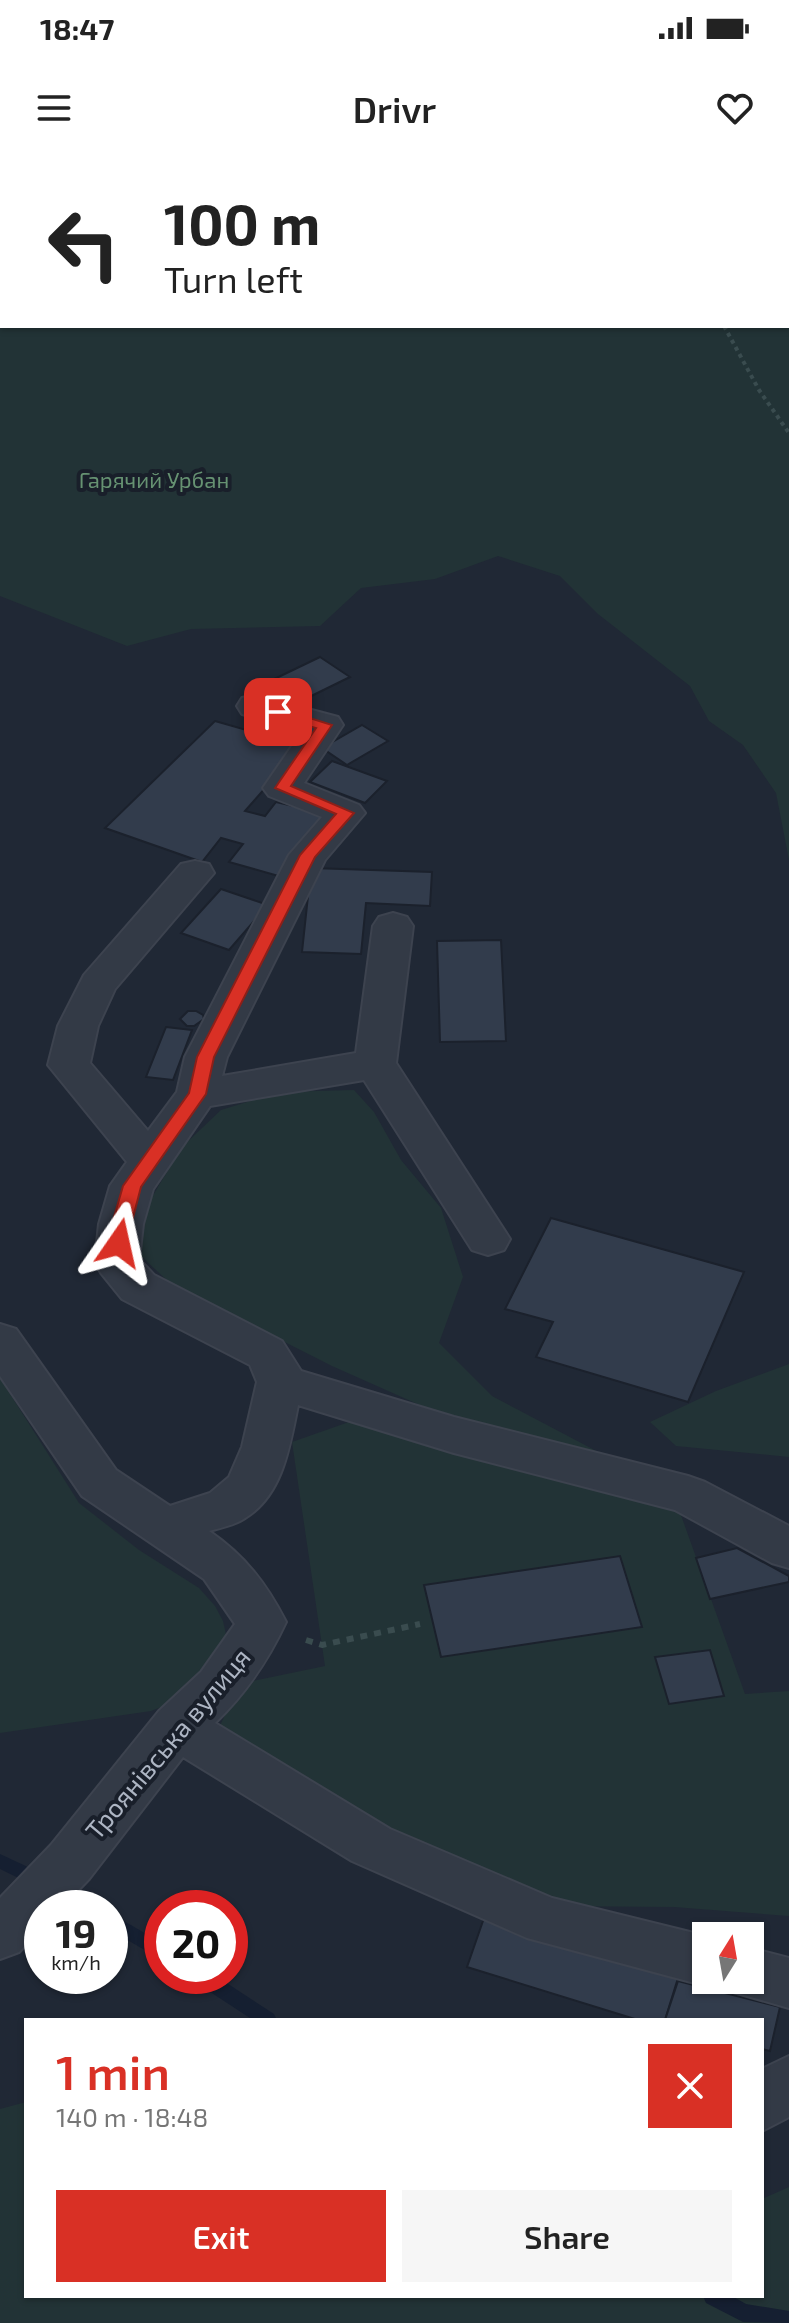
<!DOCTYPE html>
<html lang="en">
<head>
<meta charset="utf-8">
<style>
	:root { --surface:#fff; --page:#f6f6f6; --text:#222; --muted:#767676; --accent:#d93025 }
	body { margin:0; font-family:"Exo 2",sans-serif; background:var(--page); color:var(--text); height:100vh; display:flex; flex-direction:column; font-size:30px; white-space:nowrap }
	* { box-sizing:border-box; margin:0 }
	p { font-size:26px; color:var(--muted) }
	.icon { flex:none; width:44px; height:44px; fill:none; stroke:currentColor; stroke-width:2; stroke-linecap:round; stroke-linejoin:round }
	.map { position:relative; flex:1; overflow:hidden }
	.sheet { position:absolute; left:24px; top:1858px; width:740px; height:280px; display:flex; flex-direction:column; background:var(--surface); border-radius:0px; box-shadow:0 2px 6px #0004 }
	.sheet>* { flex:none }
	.hud { position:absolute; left:0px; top:0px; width:790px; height:168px; box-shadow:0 2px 6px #0004; background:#fff; color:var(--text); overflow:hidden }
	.needle { width:52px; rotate:11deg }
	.fabs { position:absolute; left:692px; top:1762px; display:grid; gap:16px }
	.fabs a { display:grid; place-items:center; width:72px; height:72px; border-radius:0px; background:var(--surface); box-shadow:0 2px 6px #0004; font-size:40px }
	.speed { position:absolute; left:24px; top:1730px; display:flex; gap:16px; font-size:40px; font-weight:700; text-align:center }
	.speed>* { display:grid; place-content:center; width:104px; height:104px; border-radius:50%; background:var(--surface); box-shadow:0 2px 6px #0004; line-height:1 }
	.speed small { font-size:20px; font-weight:400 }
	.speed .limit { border:12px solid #d22; background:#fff; color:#111 }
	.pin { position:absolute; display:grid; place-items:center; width:68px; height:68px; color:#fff; margin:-34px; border-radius:16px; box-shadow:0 4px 12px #0006 }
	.me { position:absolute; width:88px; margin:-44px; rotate:11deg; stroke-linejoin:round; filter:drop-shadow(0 0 6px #0008) }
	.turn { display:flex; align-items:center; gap:28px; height:168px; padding:0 32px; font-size:36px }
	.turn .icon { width:104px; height:104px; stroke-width:2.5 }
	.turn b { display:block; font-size:56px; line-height:68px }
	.round { display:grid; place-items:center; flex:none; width:84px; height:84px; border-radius:0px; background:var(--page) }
	.overview { display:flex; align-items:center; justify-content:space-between; height:136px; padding:0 32px }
	h1 { font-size:48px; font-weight:600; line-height:60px; color:var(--accent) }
	.button { display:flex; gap:16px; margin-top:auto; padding:16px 32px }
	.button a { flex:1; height:92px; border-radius:0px; background:var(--accent); color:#fff; font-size:32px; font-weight:600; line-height:92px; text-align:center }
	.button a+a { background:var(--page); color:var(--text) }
	.status { display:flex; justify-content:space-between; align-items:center; height:56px; padding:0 40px; background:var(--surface); direction:ltr }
	.status svg { height:22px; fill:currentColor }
	header { display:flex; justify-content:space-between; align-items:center; height:104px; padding:0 32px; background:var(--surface); font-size:36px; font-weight:600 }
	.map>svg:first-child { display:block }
</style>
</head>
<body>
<div class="status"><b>18:47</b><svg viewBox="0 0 49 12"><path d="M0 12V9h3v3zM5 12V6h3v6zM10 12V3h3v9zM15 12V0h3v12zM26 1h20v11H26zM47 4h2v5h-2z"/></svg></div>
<header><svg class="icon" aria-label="menu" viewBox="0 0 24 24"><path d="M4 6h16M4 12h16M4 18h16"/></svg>Drivr<svg class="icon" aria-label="heart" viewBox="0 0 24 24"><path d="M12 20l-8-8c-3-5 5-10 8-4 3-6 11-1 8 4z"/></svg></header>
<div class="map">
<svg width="789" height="2163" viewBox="0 0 789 2163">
	<rect width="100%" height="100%" fill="#202835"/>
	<!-- green -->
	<g fill="#223336" fill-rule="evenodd">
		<path d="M0 0H789V700L776 633 743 585 709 561 690 526 598 454 560 416 498 396 435 419 361 428 320 466 191 469 127 486 0 436ZM2 2H788V166H2Z"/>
		<path d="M354 930 374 952 401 1000 441 1048 463 1117 439 1183 492 1236 623 1305 458 1262 332 1206 172 1125 141 1096V1056L181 988 221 950 280 932Z"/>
		<path d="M789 1204V1297L676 1286 650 1262 716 1231Z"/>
		<path d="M0 1218 79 1343 139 1390 199 1428 215 1446 223 1461 227 1479 221 1494 171 1543 151 1551 0 1573Z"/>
		<path d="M349 1262 677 1344 745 1534 789 1531V1756L674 1747 548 1746 380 1669 214 1579 239 1524 325 1506 292 1282Z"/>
		<path d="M26 1942V2136H762V2039L789 2027V2163H0V1949Z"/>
	</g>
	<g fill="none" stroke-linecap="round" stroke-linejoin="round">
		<!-- stream -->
		<g fill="#151f31" fill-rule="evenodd">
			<path d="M0 1694 45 1715 48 1720 45 1725 39 1728 0 1709Z"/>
			<path d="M58 1721 95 1743 98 1748C79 1748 60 1747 49 1729L52 1724Z"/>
			<path d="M110 1753 162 1783V1800L110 1770Z"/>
			<path d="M192 1816H216L274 1854 277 1860H253L195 1822Z"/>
			<path d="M703 2136H732L746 2144 789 2151V2163L743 2162 706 2143Z"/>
		</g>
	</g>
	<!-- building -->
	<g fill="#323c4c" stroke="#1b212c" stroke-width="2">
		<path d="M320 497 350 517 297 543 268 522Z"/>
		<path d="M215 561 302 586 245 651 265 656 276 642 332 655 289 719 229 702 243 684 221 678 202 702 105 668Z"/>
		<path d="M362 565 388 581 347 605 322 588Z"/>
		<path d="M332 601 387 621 365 643 310 622Z"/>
		<path d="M311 708 432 712 430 746 366 743 361 794 302 792Z"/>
		<path d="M221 729 268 745 229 790 181 773Z"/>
		<path d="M501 780 506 881 440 882 437 781Z"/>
		<path d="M188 851H196L203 855 204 859 194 866H187L180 859Z"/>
		<path d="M166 867 192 870 173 920 146 917Z"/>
		<path d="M551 1058 744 1112 688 1242 536 1197 553 1162 505 1149Z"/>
		<path d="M737 1388 789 1416V1422L710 1439 696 1398Z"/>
		<path d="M620 1396 642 1467 441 1497 424 1425Z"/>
		<path d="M710 1490 724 1536 669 1544 655 1497Z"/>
		<path d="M484 1758 678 1818 665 1860H638L467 1807Z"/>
		<path d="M678 1821 780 1847 770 1891 762 1889V1860H665Z"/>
	</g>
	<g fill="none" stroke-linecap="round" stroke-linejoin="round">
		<!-- minor casing -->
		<g stroke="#3d434f" stroke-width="4">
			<g id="minor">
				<path d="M255 535 338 557 343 565 304 623 359 645 365 653 325 700 227 897 222 916 356 893 373 766 379 757 393 753 407 757 413 766 396 903 510 1079 504 1090 488 1095 472 1090 364 920 210 946 153 1029 143 1064 139 1099 154 1115 282 1181 301 1211 454 1257 688 1316 705 1322 789 1366V1408L772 1403 675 1350 454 1293 298 1245C290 1285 283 1335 245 1358 235 1365 220 1368 209 1371 245 1396 266 1423 286 1462 268 1501 246 1533 215 1563L390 1669 552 1738 706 1776V1820H721L706 1826 527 1778 352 1701 183 1597 89 1719 61 1748H42V1768L19 1792 0 1799V1738L51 1685 159 1551 201 1512 235 1464 204 1419 82 1336 0 1216V1164L16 1169 116 1310 170 1346 210 1333 229 1317 242 1287 257 1222 250 1205 122 1139 101 1113 95 1102 99 1064 110 1026 127 1002 48 905 58 866 84 815 181 704 195 701 209 704 214 713 115 829 98 866 90 903 148 971 177 932 185 897 289 695 322 657 269 636 263 628 303 570 242 554 237 546 242 538Z"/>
				<path d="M750 1788 789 1798V1848L730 1831 726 1820H750Z"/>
				<path d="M789 1896V1957L762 1971V1909Z"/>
			</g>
		</g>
		<!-- path-far1 -->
		<path stroke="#3a4c4f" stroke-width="4" stroke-dasharray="4 4" stroke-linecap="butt" d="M724 166 759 230 789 273"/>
		<!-- path -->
		<path stroke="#3a4c4f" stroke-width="6" stroke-dasharray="7 7" stroke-linecap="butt" d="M306 1480 322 1485 420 1464"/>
		<!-- minor -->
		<use href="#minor" fill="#333a46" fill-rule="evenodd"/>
	</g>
	<!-- route -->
	<path fill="#d93025" stroke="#8d1f18" stroke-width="2" d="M278 548 332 565 291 626 354 653 315 697 214 897 206 934 141 1027 125 1088H113L110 1083 112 1064 123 1026 189 933 197 897 300 695 336 654 275 628 316 568 273 556V549Z"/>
	<g text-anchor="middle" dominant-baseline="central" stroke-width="8" stroke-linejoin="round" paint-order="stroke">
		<!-- far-park labels -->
		<g font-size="22" fill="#669272" stroke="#191f2a">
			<text x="154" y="319">Гарячий Урбан</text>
		</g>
		<!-- street labels -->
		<g font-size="26" fill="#adb5c3" stroke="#191f2a">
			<text transform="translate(167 1583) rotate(-50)">Троянівська вулиця</text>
		</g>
	</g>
</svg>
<div class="fabs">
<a><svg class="needle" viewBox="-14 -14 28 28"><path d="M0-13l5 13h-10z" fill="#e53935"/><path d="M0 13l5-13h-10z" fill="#767676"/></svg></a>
</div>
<div class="speed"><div>19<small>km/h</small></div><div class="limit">20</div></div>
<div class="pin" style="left:278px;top:552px;background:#d93025"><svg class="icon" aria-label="arrive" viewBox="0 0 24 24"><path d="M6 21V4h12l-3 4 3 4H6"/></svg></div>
<svg class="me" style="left:119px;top:1083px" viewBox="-20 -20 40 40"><path d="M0-17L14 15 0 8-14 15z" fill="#d93025" stroke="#fff" stroke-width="4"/></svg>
<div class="hud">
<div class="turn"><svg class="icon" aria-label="left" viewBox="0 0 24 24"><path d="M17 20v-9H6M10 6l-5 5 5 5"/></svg><div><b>100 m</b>Turn left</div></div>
</div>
<section class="sheet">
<div class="overview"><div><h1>1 min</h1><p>140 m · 18:48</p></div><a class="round" style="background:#d93025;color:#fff"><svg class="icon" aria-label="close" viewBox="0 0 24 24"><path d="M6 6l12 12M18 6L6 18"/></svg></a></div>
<div class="button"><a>Exit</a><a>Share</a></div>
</section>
</div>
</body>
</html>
